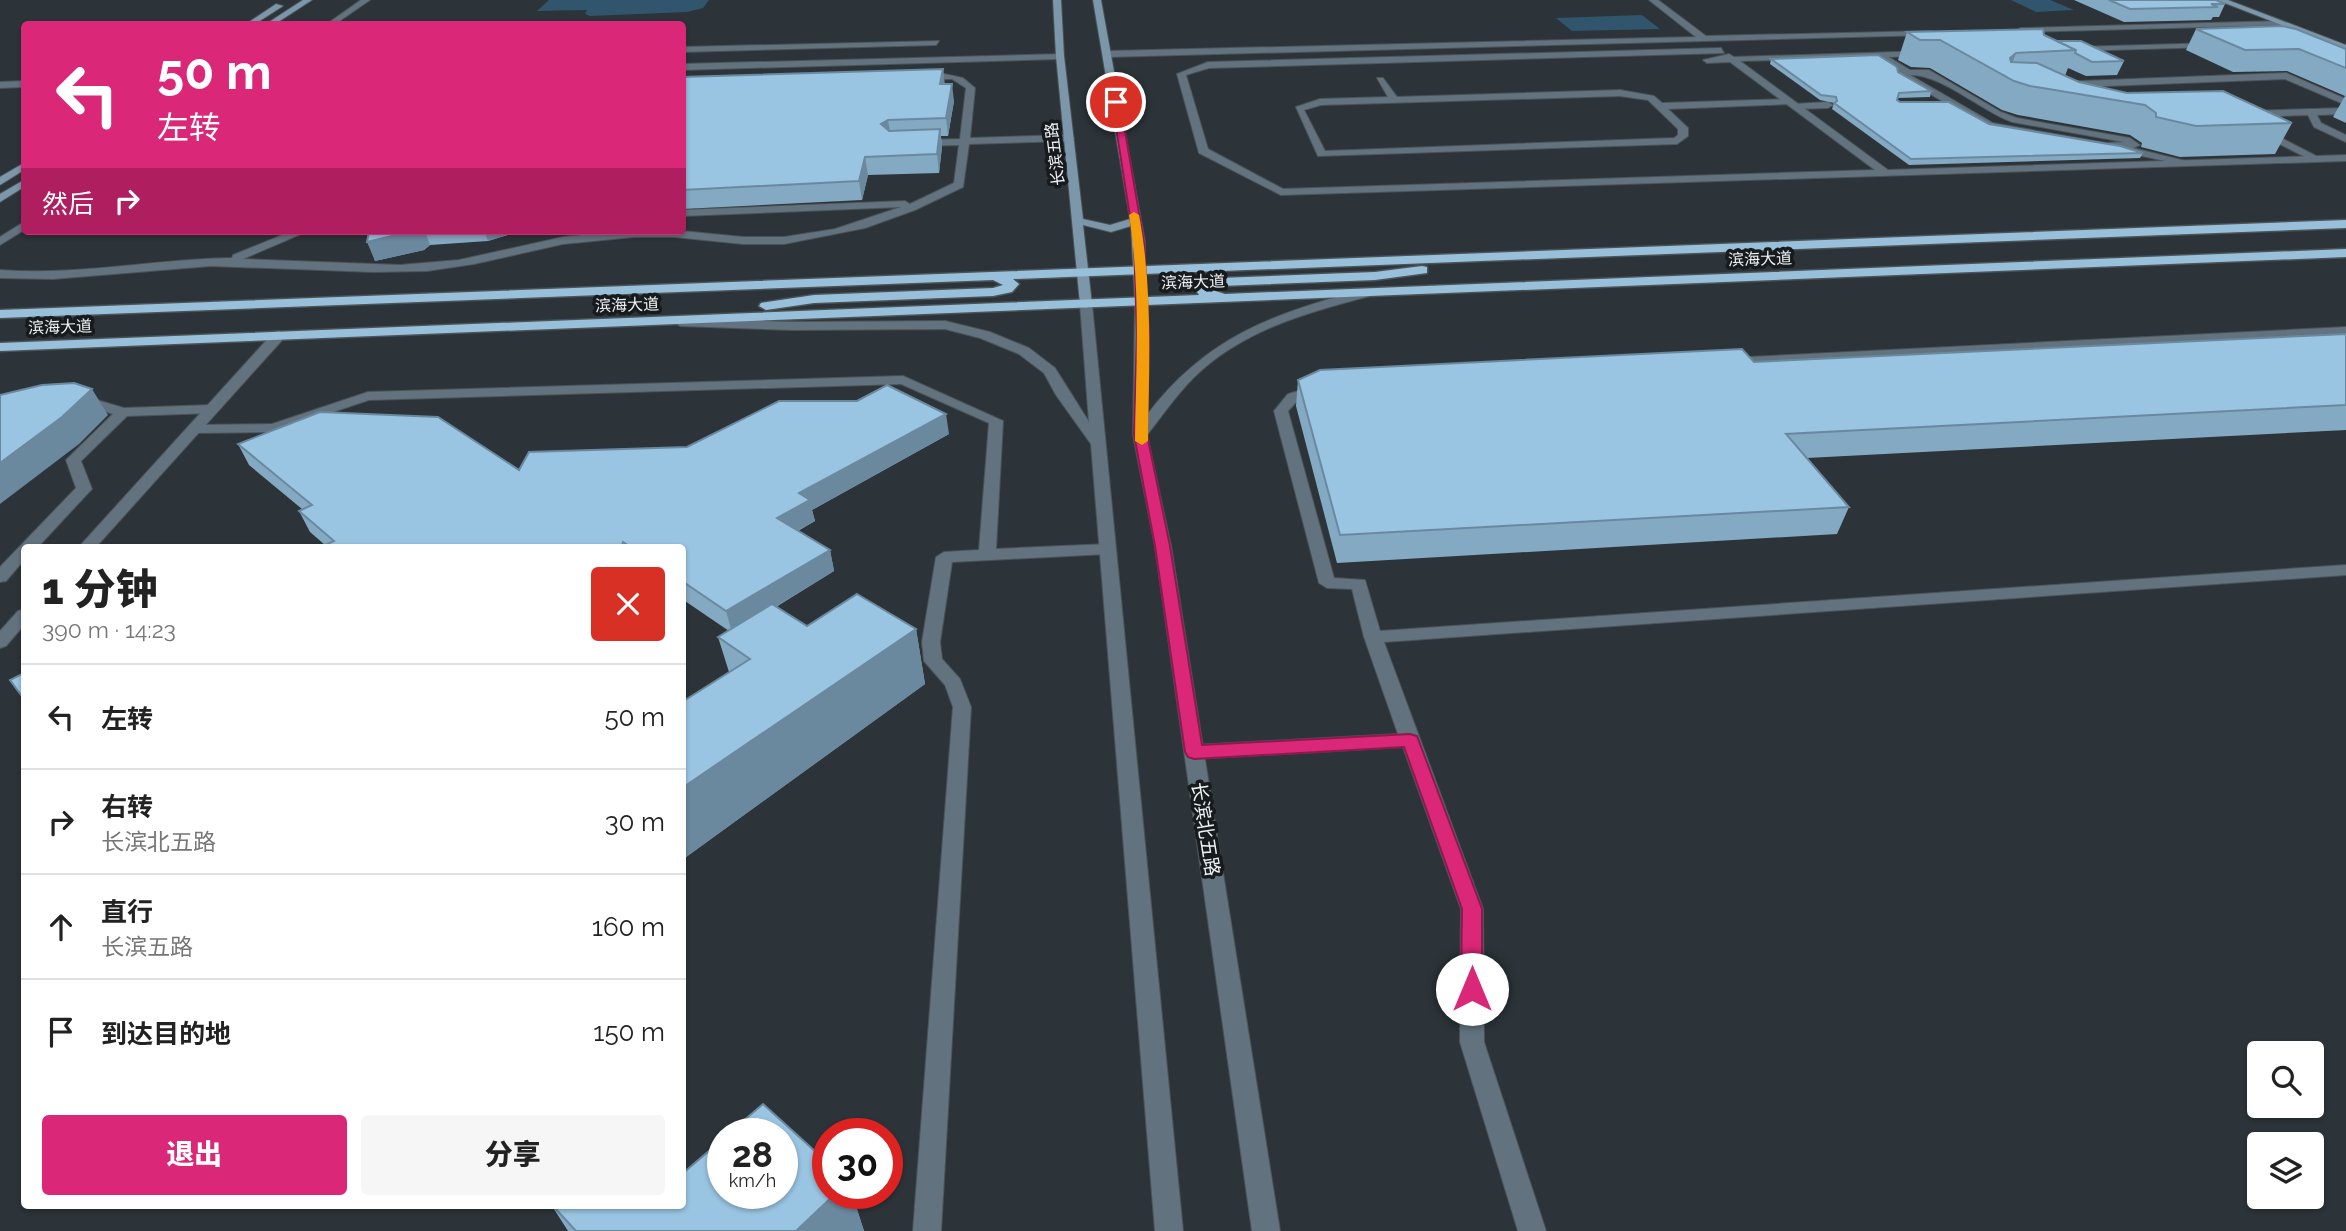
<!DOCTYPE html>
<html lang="zh">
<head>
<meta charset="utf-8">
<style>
	:root { --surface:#fff; --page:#f6f6f6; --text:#222; --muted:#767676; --line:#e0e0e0; --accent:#db2777 }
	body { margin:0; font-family:Raleway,"Noto Sans SC",sans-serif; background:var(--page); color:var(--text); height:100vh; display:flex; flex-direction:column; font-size:26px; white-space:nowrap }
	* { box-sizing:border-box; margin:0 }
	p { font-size:23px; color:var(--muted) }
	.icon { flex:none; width:38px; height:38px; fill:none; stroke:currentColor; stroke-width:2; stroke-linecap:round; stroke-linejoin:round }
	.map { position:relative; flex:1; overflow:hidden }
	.drawer { position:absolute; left:21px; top:544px; width:665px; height:665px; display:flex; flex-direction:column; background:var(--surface); border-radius:7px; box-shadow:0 2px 5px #0004 }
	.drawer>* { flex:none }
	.guide { position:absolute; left:21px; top:21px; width:665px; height:214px; border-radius:7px; box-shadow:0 2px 5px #0004; background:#db2777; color:#fff; overflow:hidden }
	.fabs { position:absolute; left:2247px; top:1041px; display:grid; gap:14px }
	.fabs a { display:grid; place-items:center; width:77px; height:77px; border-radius:7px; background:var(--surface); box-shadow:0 2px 5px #0004; font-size:35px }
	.speed { position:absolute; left:707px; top:1118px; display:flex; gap:14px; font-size:35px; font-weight:700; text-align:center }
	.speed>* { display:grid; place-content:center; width:91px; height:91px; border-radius:50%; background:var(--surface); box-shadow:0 2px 5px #0004; line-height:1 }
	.speed small { font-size:18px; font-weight:400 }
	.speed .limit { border:10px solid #d22; background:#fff; color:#111 }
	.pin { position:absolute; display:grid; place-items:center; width:60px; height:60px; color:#fff; margin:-30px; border:4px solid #fff; border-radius:50%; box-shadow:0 2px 7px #0007 }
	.me { position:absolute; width:77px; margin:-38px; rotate:0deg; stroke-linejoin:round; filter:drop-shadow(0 0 5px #0008) }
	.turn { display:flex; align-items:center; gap:24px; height:147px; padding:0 21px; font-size:32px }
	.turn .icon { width:91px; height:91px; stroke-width:2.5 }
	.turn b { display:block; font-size:49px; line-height:60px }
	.then { display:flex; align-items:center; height:66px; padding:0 21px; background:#0003; gap:14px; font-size:26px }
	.round { display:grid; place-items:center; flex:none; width:74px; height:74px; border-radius:7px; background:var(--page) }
	.headline { display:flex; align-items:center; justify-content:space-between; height:119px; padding:0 21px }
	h1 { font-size:42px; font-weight:800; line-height:52px }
	.button { display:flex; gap:14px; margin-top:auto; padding:14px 21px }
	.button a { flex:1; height:80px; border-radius:7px; background:var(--accent); color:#fff; font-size:28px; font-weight:800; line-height:80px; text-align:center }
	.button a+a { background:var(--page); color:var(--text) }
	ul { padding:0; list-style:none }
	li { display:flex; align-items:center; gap:21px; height:105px; padding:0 21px; border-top:2px solid var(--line) }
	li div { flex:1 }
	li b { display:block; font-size:26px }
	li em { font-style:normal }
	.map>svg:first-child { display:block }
</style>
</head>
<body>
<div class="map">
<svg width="2346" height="1231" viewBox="0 0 2346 1231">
	<rect width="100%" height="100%" fill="#2c3439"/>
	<!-- green -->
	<g fill="#30556d">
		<path d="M549 0H709L703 8 687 12 590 16 585 14 587 10 537 11Z"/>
		<path d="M2011 0H2050L2074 10 2036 12Z"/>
		<path d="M1642 15 1660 29 1572 31 1556 18Z"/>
	</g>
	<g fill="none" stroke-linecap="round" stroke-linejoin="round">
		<!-- service casing -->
		<g stroke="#4b5357" stroke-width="2">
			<g id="service">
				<path d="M903 376 1003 421 996 549 1107 544 1115 549 1107 554 952 562 940 642 942 659 960 679 971 707 941 1231H913L953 707 945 685 924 661 922 642 936 557 944 552 979 550 989 423 901 384 369 400 273 432 194 433 187 429 194 425 272 424 368 392Z"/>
				<path d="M90 398 124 408 212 405 219 409 212 413 127 416 81 461 92 489 89 492 37 548H24V560L6 581 0 582V567L76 488 66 460 113 414 89 406H76L74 403 76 400Z"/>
			</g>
		</g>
		<!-- pedestrian casing -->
		<g stroke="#4b5357" stroke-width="2">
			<g id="pedestrian">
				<path d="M1876 53H1882L1910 70H1929L2001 112 2017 118 2130 138 2140 145 2133 148 2194 163 2189 166 2123 152 2118 149H2106L1987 127 1897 75 1899 71 1876 57ZM1910 75C1941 74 1981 111 2012 122L2124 142 2106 143 1993 123Z"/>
				<path d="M2286 73 2346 99V105L2285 79 2055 88 2051 85 2055 82Z"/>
				<path d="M1377 78H1383L1397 97 1620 90 1654 96 1662 103 1790 99 1793 104 1828 102 1833 105 1828 108 1795 109 1792 104 1668 109 1688 128V136L1677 144 1318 156 1296 107 1320 99 1388 97ZM1620 96 1648 100 1678 129V135L1674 138 1325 151 1304 110 1321 105Z"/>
				<path d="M2346 108V114L2317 115 2321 123 2346 135V142L2314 127 2308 115 2248 117 2243 114 2248 111Z"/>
				<path d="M2258 129H2264L2322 159 2313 161 2258 133Z"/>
			</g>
		</g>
		<!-- minor casing -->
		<g stroke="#4b5357" stroke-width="2">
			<g id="minor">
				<path d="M361 0H370L335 24H327Z"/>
				<path d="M1649 0H1658L1706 36 1930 31 1934 33 1930 35 1108 57 1104 54 1108 51 1696 37Z"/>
				<path d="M2281 21 2284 25 2021 32 2017 30 2021 28Z"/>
				<path d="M939 41 936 45 682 52V47Z"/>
				<path d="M2214 43 2211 47 2075 51 2071 49 2075 47Z"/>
				<path d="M1721 48 1724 53 1209 68 1186 75 1208 149 1283 189 1875 170 1730 62 1707 63 1703 60 1729 54 1734 57 1927 51 1924 56 1740 61 1888 170 2346 155V161L1281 195 1199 153 1177 74 1208 62Z"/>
				<path d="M1063 54 1060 59 682 70V64Z"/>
				<path d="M940 73 963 78 975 88 970 138 1069 135 1074 138 1069 141 969 144 963 187 915 210 865 228 784 244H743L674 237H634L563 244 474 264 427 271 373 272 211 266 53 279 0 278V270C78 276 154 259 232 258L233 255 292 231H308L243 259 400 265 459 260 563 237 619 231H682L743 237H784L835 229 901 207 682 216V210L905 201 910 204 954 183 959 145 918 146 913 143 918 140 960 139 966 88 952 79H919L915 76Z"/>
				<path d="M24 81V87L0 88V82Z"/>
				<path d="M24 222V230L0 245V237Z"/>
				<path d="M2346 327V335L1728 366 1721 362 1728 358Z"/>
				<path d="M1319 385 1326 389 1324 392 1298 400 1288 411 1334 578 1365 580 1380 631 2346 565V575L1384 642 1483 909 1484 1042 1546 1231H1518L1460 1042 1461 909 1403 747 1194 759 1187 757 1184 752 1187 747 1194 745 1398 734 1364 637 1352 589 1327 588 1319 583 1274 411 1288 394Z"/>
			</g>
		</g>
		<!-- tertiary casing -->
		<g stroke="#4b5357" stroke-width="2">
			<g id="tertiary">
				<path d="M1366 289 1372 293 1370 296C1312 311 1250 328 1203 369 1181 388 1165 412 1147 435L1171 546 1280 1231H1252L1155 546 1133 435 1135 302 1141 298 1147 302V415C1206 337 1274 313 1366 289Z"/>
				<path d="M1086 300 1092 304 1183 1231H1155L1091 444 1056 395 1044 373 1019 354 980 338 945 329 792 330 680 326 674 322 680 318 792 322 945 321 990 332 1029 348 1055 368 1089 422 1080 304Z"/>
				<path d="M279 331 285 335 284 338 95 548H78L274 332Z"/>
				<path d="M24 609V625L6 646 0 648V631L18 611Z"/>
			</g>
		</g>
		<!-- secondary casing -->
		<g stroke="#4b5357" stroke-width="2">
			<g id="secondary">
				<path d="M303 0H312L275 24H266Z"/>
				<path d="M1053 0H1061L1064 56 1083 219 1110 225 1130 219 1093 0H1101L1145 242V305L1141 306 1135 302 1131 226 1111 232 1083 225 1092 304 1086 308 1080 304 1056 56Z"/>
				<path d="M2217 0H2228L2346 45V50Z"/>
				<path d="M276 4 283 6 255 24H246Z"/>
				<path d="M24 163V170L0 185V177Z"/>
				<path d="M24 180V187L0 202V194Z"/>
			</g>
		</g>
		<!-- trunk casing -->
		<g stroke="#4b5357" stroke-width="3">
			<g id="trunk">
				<path d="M2346 220V228L1013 279 1019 284 1012 292 993 296 814 303 766 310 759 306 761 303 814 295 993 288 1003 285 993 280 0 318V310Z"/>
				<path d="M2346 249V257L0 351V343L1199 295 1197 292 1204 282 1220 278 1375 272 1422 266 1427 267V273L1375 280 1221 286 1212 290 1225 294Z"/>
			</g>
		</g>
		<!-- service -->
		<use href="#service" fill="#62737f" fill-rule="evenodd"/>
		<!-- pedestrian -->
		<use href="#pedestrian" fill="#62737f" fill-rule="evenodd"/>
		<!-- minor -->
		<use href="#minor" fill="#62737f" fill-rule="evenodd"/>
		<!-- tertiary -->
		<use href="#tertiary" fill="#62737f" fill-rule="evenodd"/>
		<!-- secondary -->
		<use href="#secondary" fill="#7c97aa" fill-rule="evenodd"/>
		<!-- trunk -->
		<use href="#trunk" fill="#98c0da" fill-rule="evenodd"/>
	</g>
	<!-- wall -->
	<g fill="#84a9c2">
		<path d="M2074 0H2216L2225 4 2219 17H2213L2211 20 2124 22Z"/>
		<path d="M2196 29 2346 49V123L2333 117 2345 96 2287 71 2233 72 2186 50Z"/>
		<path d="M1907 32 2044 35 2057 41 2124 61 2117 75 2086 76 2068 68 2065 76 2079 82 2127 93 2292 123 2275 154 2180 157 2141 147 2142 143 2130 135 2018 115 2002 110 1930 68 1911 67 1898 60Z"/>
		<path d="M1771 59 1898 72 1931 91 1930 97 1898 98 1897 100 1900 102 1989 124 2143 153 2140 158 1909 165 1832 109 1834 103 1820 100 1770 64Z"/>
		<path d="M943 69 944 84 954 101 948 136H941L942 147 939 173 868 175 862 200 682 209V77Z"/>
		<path d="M369 231H521L488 241 430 245 424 250 375 261Z"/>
		<path d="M2346 334V430L1807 458 1849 507 1837 534 1337 563 1296 406 1298 380 1754 362Z"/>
		<path d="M949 434 812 510 815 521 798 531 830 550 834 571 776 607 807 626 916 629 925 684 682 860V702L729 672 718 637 729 631 682 599V548H319L325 545 310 532 299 511 302 509 249 465 238 444 519 470 687 447Z"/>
		<path d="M683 1174 828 1194H852L864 1231H568L552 1206H682Z"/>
	</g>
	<!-- shaded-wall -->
	<g fill="#6b899e">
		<path d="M2016 53 2007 77 2010 58Z"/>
		<path d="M943 69 945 85 940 84Z"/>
		<path d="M952 84 954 101 948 136 946 118Z"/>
		<path d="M888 120 891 137 881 124Z"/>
		<path d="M940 129 942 147 939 173 937 154Z"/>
		<path d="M865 157 868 175 862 200 859 181Z"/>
		<path d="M412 231H425L430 245 424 250 375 261 367 242Z"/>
		<path d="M484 231H521L488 241Z"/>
		<path d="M92 389 108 415 79 444 0 504V463Z"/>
		<path d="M946 414 949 434 812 510 815 521 782 539 777 518 799 493Z"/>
		<path d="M830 550 834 571 732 633 726 611Z"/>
		<path d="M916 629 925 684 682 860V788Z"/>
		<path d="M835 1194H852L864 1231H796Z"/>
	</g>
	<!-- building -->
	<g fill="#99c4e2" stroke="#6b899e" stroke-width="2">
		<path d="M2109 0H2216L2225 4H2211L2218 7 2130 9Z"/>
		<path d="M2282 26 2296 29 2346 49V68L2299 49 2245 50 2196 29Z"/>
		<path d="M2043 29 2044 35 2076 50 2016 53 2010 58 2011 62 2037 63 2079 82 2127 93 2223 91 2292 123 2196 126 2156 117V113L2145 105 2030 86 2014 81 1940 40H1920L1907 32Z"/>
		<path d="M2057 41H2081L2124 61 2092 62 2075 53 2076 50Z"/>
		<path d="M1878 55 1897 67 1898 72 1931 91 1899 93 1897 100 1900 102H1949L1989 124 2120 146 2143 153 1911 159 1834 103 1837 101 1836 97 1821 95 1771 59Z"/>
		<path d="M943 69 940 84H952L946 118 888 120 881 124 889 131 940 129 937 154 865 157 859 181 682 190V77Z"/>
		<path d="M369 231H412L367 242Z"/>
		<path d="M2346 334V405L1786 434 1849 507 1340 535 1298 380 1320 370 1742 349 1754 362Z"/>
		<path d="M74 383 92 389 62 417 0 463V395L42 385Z"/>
		<path d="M887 385 946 414 799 493 810 500 777 518 830 550 726 611 682 581V548H632L623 542 621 548H319L334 541 299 511 312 505 238 444 320 412 438 417 519 470 529 452 687 447 779 401H857Z"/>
		<path d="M857 594 916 629 682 788V702L750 659 718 637 772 604 807 626Z"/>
		<path d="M24 673V699L10 680Z"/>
		<path d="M763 1104 828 1163V1194H835L796 1231H576L553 1206H682V1174L723 1139V1194H782V1134H728Z"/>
	</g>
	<!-- route -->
	<path fill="#db2777" stroke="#8e194d" stroke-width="2" d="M1116 99 1120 102 1144 242 1149 335 1147 435 1170 546 1202 745 1410 734 1417 736 1482 909V989L1479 995 1472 998 1464 995 1461 989 1462 909 1404 747 1194 759 1188 757 1185 752 1155 546 1134 435 1137 335 1134 242 1112 102Z"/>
	<!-- slow -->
	<path fill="#f59e0b" d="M1134 212 1139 215C1153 289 1149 367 1148 441L1142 445 1135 441C1136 367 1141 290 1129 215Z"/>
	<g text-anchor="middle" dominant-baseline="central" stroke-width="7" stroke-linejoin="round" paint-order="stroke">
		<!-- far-street labels -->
		<g font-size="16" fill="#eef3f6" stroke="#181b1d">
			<text transform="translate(1055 154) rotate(-97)">长滨五路</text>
			<text transform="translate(1760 259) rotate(-2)">滨海大道</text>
			<text transform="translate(1193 282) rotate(-2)">滨海大道</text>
			<text transform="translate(627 305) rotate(-2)">滨海大道</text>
			<text transform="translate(60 327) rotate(-2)">滨海大道</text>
		</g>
		<!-- street labels -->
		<g font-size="19" fill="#eef3f6" stroke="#181b1d">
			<text transform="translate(1206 829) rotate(81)">长滨北五路</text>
		</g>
	</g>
</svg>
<div class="fabs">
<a><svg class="icon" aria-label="search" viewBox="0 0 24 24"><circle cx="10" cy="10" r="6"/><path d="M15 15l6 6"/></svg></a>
<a><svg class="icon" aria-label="layers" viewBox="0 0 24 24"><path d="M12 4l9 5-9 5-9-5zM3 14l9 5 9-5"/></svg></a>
</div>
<div class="speed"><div>28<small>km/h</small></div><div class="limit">30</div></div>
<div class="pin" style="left:1116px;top:102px;background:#d93025"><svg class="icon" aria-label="arrive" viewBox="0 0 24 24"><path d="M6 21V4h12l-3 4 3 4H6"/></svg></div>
<svg class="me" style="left:1472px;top:989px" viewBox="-20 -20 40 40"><circle r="19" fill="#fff"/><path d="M0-13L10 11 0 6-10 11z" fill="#db2777"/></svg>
<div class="guide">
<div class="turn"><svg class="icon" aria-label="left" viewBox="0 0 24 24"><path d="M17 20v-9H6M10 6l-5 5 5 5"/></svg><div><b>50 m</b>左转</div></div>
<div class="then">然后<svg class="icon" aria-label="right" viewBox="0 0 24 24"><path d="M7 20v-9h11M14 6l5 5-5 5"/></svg></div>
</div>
<section class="drawer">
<div class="headline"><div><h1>1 分钟</h1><p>390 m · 14:23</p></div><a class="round" style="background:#d93025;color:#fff"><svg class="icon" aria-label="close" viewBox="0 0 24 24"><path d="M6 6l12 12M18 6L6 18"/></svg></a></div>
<ul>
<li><svg class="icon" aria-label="left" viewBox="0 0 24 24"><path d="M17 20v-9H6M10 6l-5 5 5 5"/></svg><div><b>左转</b></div><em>50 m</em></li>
<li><svg class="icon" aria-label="right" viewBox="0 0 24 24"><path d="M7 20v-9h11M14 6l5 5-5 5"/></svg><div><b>右转</b><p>长滨北五路</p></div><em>30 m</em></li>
<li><svg class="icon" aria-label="ahead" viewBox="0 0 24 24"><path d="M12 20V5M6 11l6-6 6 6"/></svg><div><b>直行</b><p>长滨五路</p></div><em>160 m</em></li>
<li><svg class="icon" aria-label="arrive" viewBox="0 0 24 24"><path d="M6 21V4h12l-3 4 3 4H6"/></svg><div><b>到达目的地</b></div><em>150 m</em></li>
</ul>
<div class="button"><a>退出</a><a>分享</a></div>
</section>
</div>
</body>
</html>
